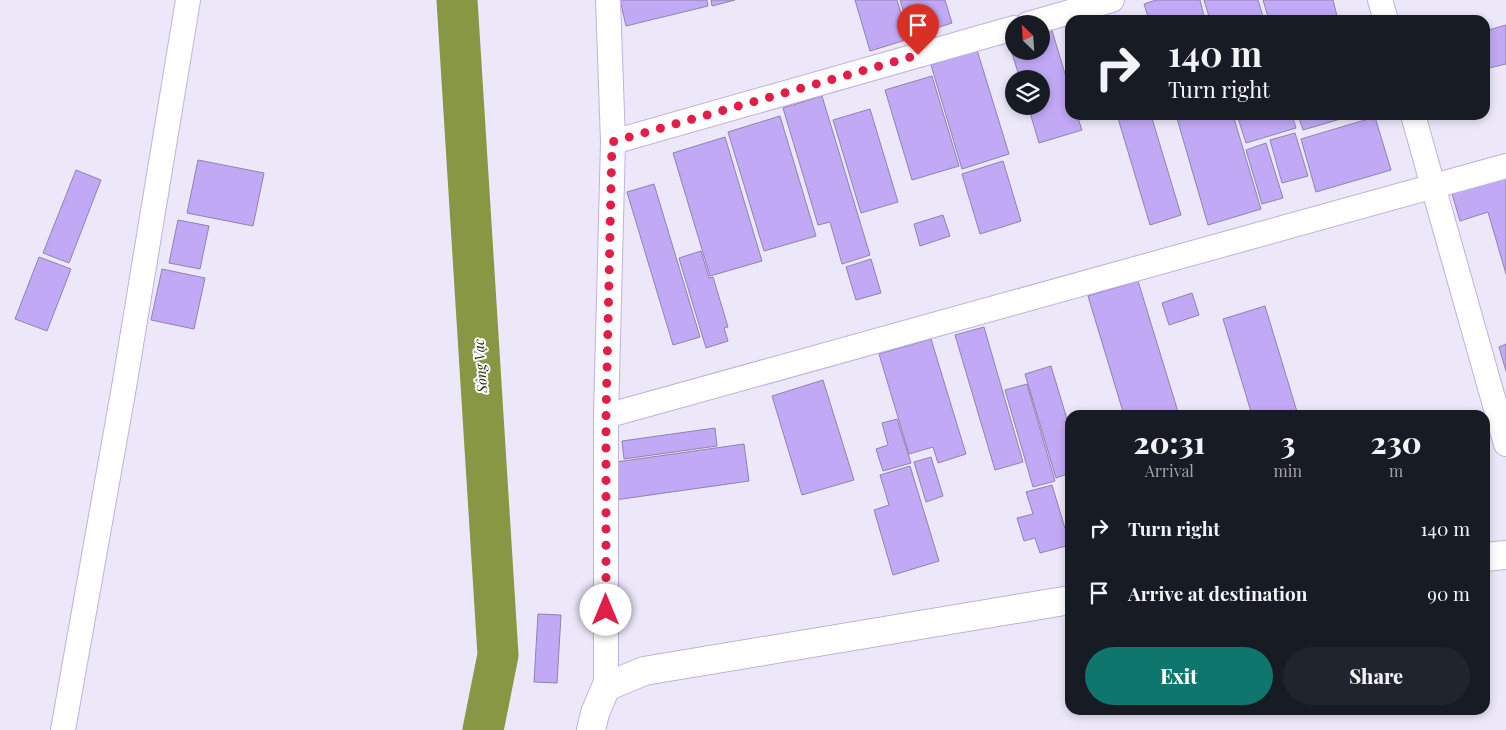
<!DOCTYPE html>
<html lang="en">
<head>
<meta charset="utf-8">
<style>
	:root { --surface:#171b24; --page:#20242c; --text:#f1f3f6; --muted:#9ea1a6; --accent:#0f766e }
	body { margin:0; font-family:"Playfair Display",serif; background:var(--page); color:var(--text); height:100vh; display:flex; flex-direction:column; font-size:19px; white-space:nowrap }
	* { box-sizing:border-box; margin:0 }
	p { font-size:16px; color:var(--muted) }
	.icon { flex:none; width:28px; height:28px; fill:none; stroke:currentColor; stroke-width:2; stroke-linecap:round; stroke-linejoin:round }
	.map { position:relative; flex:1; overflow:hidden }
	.drawer { position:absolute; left:1065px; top:410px; width:425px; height:305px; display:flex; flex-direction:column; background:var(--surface); border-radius:15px; box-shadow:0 2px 8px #0003 }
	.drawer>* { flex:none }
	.hud { position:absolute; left:1065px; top:15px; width:425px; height:105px; border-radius:15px; box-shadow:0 2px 8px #0003; background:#171b24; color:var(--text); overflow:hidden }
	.needle { width:32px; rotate:335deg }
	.buttons { position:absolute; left:1005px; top:15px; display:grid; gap:10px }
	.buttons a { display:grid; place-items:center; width:45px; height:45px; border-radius:50%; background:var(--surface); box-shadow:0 2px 8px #0003; font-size:25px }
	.pin { position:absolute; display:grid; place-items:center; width:42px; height:42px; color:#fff; margin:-51px -21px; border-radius:50% 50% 50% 0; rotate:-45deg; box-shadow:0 0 5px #0007 }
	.pin .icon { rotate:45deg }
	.me { position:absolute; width:55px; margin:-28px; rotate:0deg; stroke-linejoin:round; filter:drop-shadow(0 0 4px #0008) }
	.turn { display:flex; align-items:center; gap:18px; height:105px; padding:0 20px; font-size:22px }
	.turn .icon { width:65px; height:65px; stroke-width:2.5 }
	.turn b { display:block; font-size:35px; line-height:42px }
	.eta { display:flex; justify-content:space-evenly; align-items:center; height:85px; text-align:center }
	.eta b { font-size:30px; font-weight:800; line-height:35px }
	.cta { display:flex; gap:10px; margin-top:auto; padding:10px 20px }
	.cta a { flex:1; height:58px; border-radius:30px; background:var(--accent); color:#fff; font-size:20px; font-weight:800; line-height:58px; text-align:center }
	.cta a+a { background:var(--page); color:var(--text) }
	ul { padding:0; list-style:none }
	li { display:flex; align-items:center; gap:15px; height:65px; padding:0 20px }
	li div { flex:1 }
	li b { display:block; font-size:19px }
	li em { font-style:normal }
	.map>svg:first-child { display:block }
</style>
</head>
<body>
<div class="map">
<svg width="1506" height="730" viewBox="0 0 1506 730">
	<rect width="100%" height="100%" fill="#ece7f9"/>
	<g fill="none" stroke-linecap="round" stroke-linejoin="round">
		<!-- river -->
		<path stroke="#879744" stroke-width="41" d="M457 0 498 655 483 730"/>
	</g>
	<!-- building -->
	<g fill="#c1a9f5" stroke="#9083ad">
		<path d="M620 0H707L708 6 626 26Z"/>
		<path d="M711 0H735L712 6Z"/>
		<path d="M855 0H897L909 39 870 51Z"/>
		<path d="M900 0H945L952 23 911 36Z"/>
		<path d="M1156 0H1200L1205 20H1149L1144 4Z"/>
		<path d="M1204 0H1258L1264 20H1210Z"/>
		<path d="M1263 0H1333L1338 20H1269Z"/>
		<path d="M1050 24 1070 90V115H1077L1082 130 1039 143 1028 106H1041V79H1020L1007 37 1014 35V51H1041V27Z"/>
		<path d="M1506 25V64L1485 69V31Z"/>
		<path d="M977 50 1009 154 962 169 931 65Z"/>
		<path d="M932 76 959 166 912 180 885 90Z"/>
		<path d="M822 96 870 255 842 264 830 222 818 225 783 108Z"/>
		<path d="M870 109 898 202 861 213 833 120Z"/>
		<path d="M1117 115H1151L1181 215 1150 225Z"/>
		<path d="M1176 115H1233L1261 209 1208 225Z"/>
		<path d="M1237 115H1292L1296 128 1246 143Z"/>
		<path d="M1298 115H1354L1303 130Z"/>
		<path d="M780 116 816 236 764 251 728 132Z"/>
		<path d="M1375 117 1391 170 1316 192 1301 139Z"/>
		<path d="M1295 133 1308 176 1282 183 1270 140Z"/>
		<path d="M725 137 762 261 710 276 673 153Z"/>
		<path d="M1266 143 1283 198 1262 204 1246 150Z"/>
		<path d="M198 160 264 173 253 226 187 213Z"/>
		<path d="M1003 161 1021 221 980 234 962 174Z"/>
		<path d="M76 170 101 180 69 263 43 253Z"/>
		<path d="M1506 170V274L1488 212 1460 221 1450 187Z"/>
		<path d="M654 184 700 337 673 345 627 192Z"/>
		<path d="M943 215 950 236 920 246 914 224Z"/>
		<path d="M178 220 209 226 200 269 169 263Z"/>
		<path d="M701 251 709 278 713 277 728 327 724 328 728 341 706 348 679 258Z"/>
		<path d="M39 257 71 269 47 331 15 319Z"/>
		<path d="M871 259 881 293 856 300 846 267Z"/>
		<path d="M162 269 205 278 194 329 151 320Z"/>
		<path d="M1138 281 1179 415H1124L1088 296Z"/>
		<path d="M1192 293 1199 315 1169 325 1162 303Z"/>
		<path d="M1265 306 1298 415H1252L1223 319Z"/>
		<path d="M984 327 1023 462 995 470 955 335Z"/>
		<path d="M931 339 966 454 938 463 933 447 909 454 879 354Z"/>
		<path d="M1506 344V371L1499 347Z"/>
		<path d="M1051 366 1070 429V473L1056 478 1025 374Z"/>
		<path d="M823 380 854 480 802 495 772 396Z"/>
		<path d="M1027 384 1055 481 1033 487 1005 390Z"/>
		<path d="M897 419 911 463 883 471 876 449 888 445 882 423Z"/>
		<path d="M715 428 717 446 624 459 622 441Z"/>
		<path d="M744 444 749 481 615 500 609 463Z"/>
		<path d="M931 457 943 496 926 502 914 462Z"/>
		<path d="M910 466 939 561 893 575 874 510 889 505 880 475Z"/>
		<path d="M1052 485 1070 545 1040 553 1035 538 1024 541 1017 518 1033 514 1026 492Z"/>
		<path d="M538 614 561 615 557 683 534 682Z"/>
	</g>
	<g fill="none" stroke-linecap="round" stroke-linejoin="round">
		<!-- minor casing -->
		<g stroke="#bfb2de" stroke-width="26">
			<g id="minor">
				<path d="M1380 0 1386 20"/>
				<path d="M1028 24 1112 0"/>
				<path d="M1413 115 1506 444"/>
				<path d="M613 142 1014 28"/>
				<path d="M606 416 1506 166"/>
				<path d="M606 687V416L613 142 608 0"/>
				<path d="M63 730 124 387 188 0"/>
			</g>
		</g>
		<!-- tertiary casing -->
		<g stroke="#bfb2de" stroke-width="30">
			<g id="tertiary">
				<path d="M1485 557 1506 555"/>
				<path d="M591 730 595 713 606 687 644 671 1070 600"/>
			</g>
		</g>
		<!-- minor -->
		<use href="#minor" stroke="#fff" stroke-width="24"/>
		<!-- tertiary -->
		<use href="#tertiary" stroke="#fff" stroke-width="28"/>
	</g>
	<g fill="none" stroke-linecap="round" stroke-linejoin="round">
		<!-- route -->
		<path stroke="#e11d48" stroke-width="9" stroke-dasharray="0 16.2" d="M606 610V416L612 142 918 55"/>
	</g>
	<g text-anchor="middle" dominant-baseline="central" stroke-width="4" stroke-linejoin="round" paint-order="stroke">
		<!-- water labels -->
		<g font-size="14" font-style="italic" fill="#272d08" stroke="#fff">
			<text transform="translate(480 366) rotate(-94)">Sông Vạc</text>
		</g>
	</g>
</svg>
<div class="buttons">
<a><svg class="needle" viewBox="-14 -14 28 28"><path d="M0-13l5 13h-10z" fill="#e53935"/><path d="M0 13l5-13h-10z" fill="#9ea1a6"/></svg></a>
<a><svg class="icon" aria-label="layers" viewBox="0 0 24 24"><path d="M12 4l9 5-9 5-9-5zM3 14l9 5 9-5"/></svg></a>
</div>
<div class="pin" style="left:918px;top:55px;background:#d93025"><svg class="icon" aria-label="arrive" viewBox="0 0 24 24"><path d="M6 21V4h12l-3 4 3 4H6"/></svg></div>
<svg class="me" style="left:606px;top:610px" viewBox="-20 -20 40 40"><circle r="19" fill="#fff"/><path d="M0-13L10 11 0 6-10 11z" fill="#e11d48"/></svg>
<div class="hud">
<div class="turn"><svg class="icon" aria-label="right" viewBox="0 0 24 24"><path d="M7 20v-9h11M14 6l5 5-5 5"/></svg><div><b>140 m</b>Turn right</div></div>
</div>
<section class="drawer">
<div class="eta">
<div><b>20:31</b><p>Arrival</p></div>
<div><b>3</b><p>min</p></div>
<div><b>230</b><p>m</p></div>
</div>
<ul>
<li><svg class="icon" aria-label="right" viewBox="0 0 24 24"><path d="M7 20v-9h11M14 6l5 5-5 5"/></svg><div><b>Turn right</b></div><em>140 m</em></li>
<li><svg class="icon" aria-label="arrive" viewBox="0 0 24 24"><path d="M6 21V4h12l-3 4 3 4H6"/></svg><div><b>Arrive at destination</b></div><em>90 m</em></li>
</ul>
<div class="cta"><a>Exit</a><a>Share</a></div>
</section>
</div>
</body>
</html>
